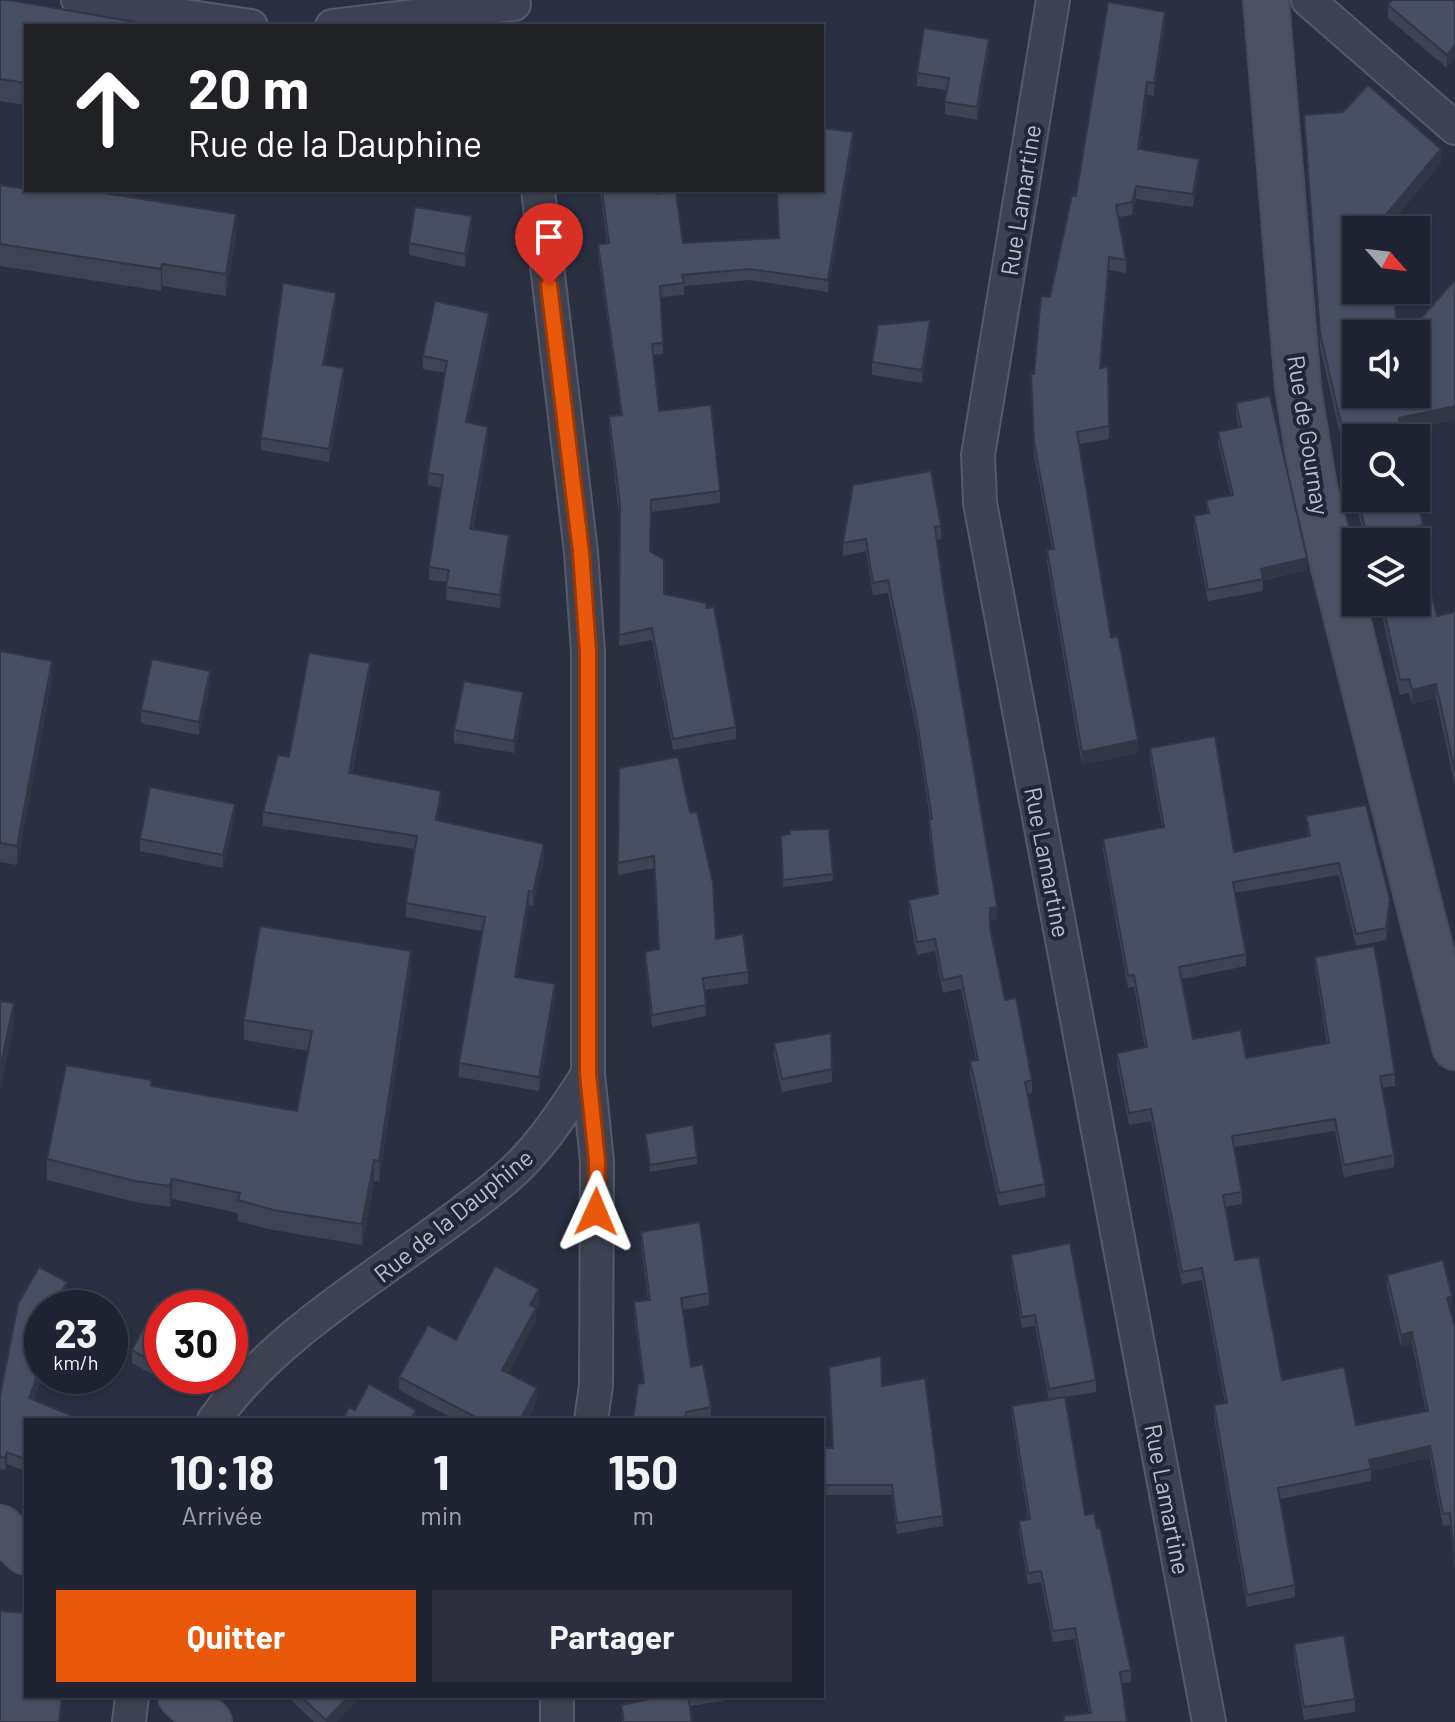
<!DOCTYPE html>
<html lang="fr">
<head>
<meta charset="utf-8">
<style>
	:root { --surface:#202332; --page:#2d2f3e; --text:#f1f3f6; --muted:#a2a4ac; --line:#3d404d; --accent:#ea580c }
	body { margin:0; font-family:Barlow,sans-serif; background:var(--page); color:var(--text); height:100vh; display:flex; flex-direction:column; font-size:30px; white-space:nowrap }
	* { box-sizing:border-box; margin:0 }
	p { font-size:26px; color:var(--muted) }
	.icon { flex:none; width:44px; height:44px; fill:none; stroke:currentColor; stroke-width:2; stroke-linecap:round; stroke-linejoin:round }
	.map { position:relative; flex:1; overflow:hidden }
	.drawer { position:absolute; left:24px; top:1418px; width:800px; height:280px; display:flex; flex-direction:column; background:var(--surface); border-radius:0px; box-shadow:0 2px 6px #0004,0 0 0 2px var(--line) }
	.drawer>* { flex:none }
	.top-card { position:absolute; left:24px; top:24px; width:800px; height:168px; border-radius:0px; box-shadow:0 2px 6px #0004,0 0 0 2px var(--line); background:#202124; color:#fff; overflow:hidden }
	.needle { width:52px; rotate:118deg }
	.fabs { position:absolute; left:1342px; top:216px; display:grid; gap:16px }
	.fabs a { display:grid; place-items:center; width:88px; height:88px; border-radius:0px; background:var(--surface); box-shadow:0 2px 6px #0004,0 0 0 2px var(--line); font-size:40px }
	.speed { position:absolute; left:24px; top:1290px; display:flex; gap:16px; font-size:40px; font-weight:700; text-align:center }
	.speed>* { display:grid; place-content:center; width:104px; height:104px; border-radius:50%; background:var(--surface); box-shadow:0 2px 6px #0004,0 0 0 2px var(--line); line-height:1 }
	.speed small { font-size:20px; font-weight:400 }
	.speed .limit { border:12px solid #d22; background:#fff; color:#111 }
	.pin { position:absolute; display:grid; place-items:center; width:68px; height:68px; color:#fff; margin:-82px -34px; border-radius:50% 50% 50% 0; rotate:-45deg; box-shadow:0 0 8px #0007 }
	.pin .icon { rotate:45deg }
	.me { position:absolute; width:88px; margin:-44px; rotate:1deg; stroke-linejoin:round; filter:drop-shadow(0 0 6px #0008) }
	.turn { display:flex; align-items:center; gap:28px; height:168px; padding:0 32px; font-size:36px }
	.turn .icon { width:104px; height:104px; stroke-width:2.5 }
	.turn b { display:block; font-size:56px; line-height:68px }
	.eta { display:flex; justify-content:space-evenly; align-items:center; height:136px; text-align:center }
	.eta b { font-size:48px; font-weight:700; line-height:56px }
	.button { display:flex; gap:16px; margin-top:auto; padding:16px 32px }
	.button a { flex:1; height:92px; border-radius:0px; background:var(--accent); color:#fff; font-size:32px; font-weight:700; line-height:92px; text-align:center }
	.button a+a { background:var(--page); color:var(--text) }
	.map>svg:first-child { display:block }
</style>
</head>
<body>
<div class="map">
<svg width="1455" height="1722" viewBox="0 0 1455 1722">
	<rect width="100%" height="100%" fill="#2a2f42"/>
	<g fill="none" stroke-linecap="round" stroke-linejoin="round">
		<!-- street casing -->
		<g stroke="#565a69" stroke-width="36">
			<g id="street">
				<path d="M78 0 251 26"/>
				<path d="M1053 0 978 455 980 503 1209 1722"/>
				<path d="M1308 0 1455 128"/>
				<path d="M332 26 514 4"/>
				<path d="M538 190 581 552 588 652V1074L597 1161 596 1386 591 1420"/>
				<path d="M214 1420C282 1323 414 1256 505 1179 540 1149 563 1112 588 1074"/>
				<path d="M557 1696V1722"/>
				<path d="M129 1722 132 1696"/>
			</g>
		</g>
		<!-- secondary casing -->
		<g stroke="#474b5b" stroke-width="48">
			<g id="secondary">
				<path d="M1266 0 1298 388 1314 488 1455 1047"/>
				<path d="M0 1528 26 1552"/>
				<path d="M181 1696 209 1722"/>
			</g>
		</g>
		<!-- street -->
		<use href="#street" stroke="#3e4252" stroke-width="32"/>
		<!-- secondary -->
		<use href="#secondary" stroke="#4c5164" stroke-width="44"/>
	</g>
	<!-- wall -->
	<g fill="#3f4455">
		<path d="M0 0 26 26V105L0 101Z"/>
		<path d="M1455 0 1447 68 1388 18V5Z"/>
		<path d="M1165 25 1154 96 1147 95 1140 149 1199 172 1193 207 1136 199 1132 215 1118 217 1126 260V273L1109 270 1101 368 1108 367 1109 439 1079 444 1111 638 1138 753 1082 765 1047 563V550L1052 549 1034 455 1031 387 1050 297 1076 196Z"/>
		<path d="M989 52 977 120 945 114V102L946 90 917 86V73Z"/>
		<path d="M1304 115 1441 163 1385 230 1356 438V498H1416L1423 539 1419 540 1437 616 1455 612V786L1436 698 1412 704 1409 693 1400 695 1379 602H1416V542H1365L1320 347Z"/>
		<path d="M853 144 828 292 750 280 684 286V295L661 297 663 354 653 355 659 411 720 491V503L651 512 650 551 664 594 706 608 736 727V739L673 750 652 640 619 646V515L609 428V416L621 415 598 255V244L607 243 600 190H655L656 194 683 243 778 238Z"/>
		<path d="M0 185 236 236 226 296 162 286 161 291 0 266Z"/>
		<path d="M472 229 465 267 409 255V243Z"/>
		<path d="M336 305 325 365 344 381 329 462 261 450V438Z"/>
		<path d="M489 326 468 423 488 439 473 530 509 547 500 608 446 600 447 582 429 580V567L441 488 428 485V473L444 373 423 369V356Z"/>
		<path d="M930 333 922 383 872 375V362Z"/>
		<path d="M1236 403 1307 570 1263 580V591L1208 601 1194 527V516L1207 513 1206 500 1231 496 1218 443V432L1239 428 1236 414Z"/>
		<path d="M941 526V539L936 540 943 586 997 919 990 921V928L1005 1000 1032 1080V1093L1028 1094 1045 1184V1197L999 1206 970 1074V1061L976 1060 961 989 943 993 935 951 917 955 909 913V900L937 894 929 832 930 819 917 733 888 593 873 595 866 551 843 556V543Z"/>
		<path d="M0 651 52 679 17 865 0 862Z"/>
		<path d="M370 677 352 774 441 804 438 820 544 858 533 906 529 905 517 977 555 998 539 1091 459 1077V1063L482 931 406 917V903L415 849 263 826V812L289 757Z"/>
		<path d="M210 684 199 735 141 723V710Z"/>
		<path d="M523 704 514 753 454 743V730Z"/>
		<path d="M1150 748 1234 852 1308 837 1306 816 1390 911 1386 940 1356 946 1339 875 1235 893 1246 954V966L1182 979 1193 1039 1246 1058 1327 1044 1315 969V957L1395 1074V1086L1382 1088 1394 1155V1167L1344 1177 1335 1131 1234 1147 1242 1192V1204L1225 1207 1235 1260 1282 1380 1356 1425 1426 1412 1412 1344 1401 1347 1387 1287V1275L1452 1308 1450 1309 1455 1327V1571L1450 1525 1443 1526 1430 1458 1371 1471V1481L1280 1499 1295 1585V1597L1247 1607 1214 1417V1405L1225 1403 1202 1280 1182 1284 1151 1121 1129 1125 1117 1065V1053L1145 1048 1134 987 1128 988 1103 851V839L1162 827 1150 760Z"/>
		<path d="M619 768 716 939 748 972V984L704 990 706 1016 652 1027 645 963V952L658 949 654 868 618 875Z"/>
		<path d="M235 816 223 868 140 851V839Z"/>
		<path d="M781 836 833 874V881L783 887Z"/>
		<path d="M411 971 379 1181H374L362 1245 273 1230 238 1221V1213L172 1199 170 1207 135 1202 47 1180V1159L151 1086 297 1111 309 1051 244 1040V1020Z"/>
		<path d="M831 1033 832 1082 782 1092 774 1056V1043Z"/>
		<path d="M645 1134 697 1157V1164L650 1172Z"/>
		<path d="M641 1232 709 1293V1305L683 1310 691 1367 711 1407V1419L633 1420 643 1383 634 1315V1302L648 1300 641 1245Z"/>
		<path d="M1011 1255 1096 1380V1392L1065 1397 1085 1515 1131 1670V1682L1122 1683 1127 1722H1064V1716L1089 1713 1075 1639 1053 1642 1041 1582 1028 1584 1019 1532V1521L1028 1519 1012 1418V1406L1049 1400 1035 1326 1022 1328 1011 1266Z"/>
		<path d="M67 1294 38 1344 42 1346V1376L26 1420V1471L7 1464 5 1470 0 1469V1396Z"/>
		<path d="M539 1302 536 1308V1321L508 1373 537 1401 527 1420H456L399 1390V1377L456 1340Z"/>
		<path d="M162 1308V1376H186L179 1389 132 1363V1350Z"/>
		<path d="M882 1386 943 1516V1526L897 1534 892 1495H822V1448H833Z"/>
		<path d="M1294 1644 1355 1699V1712L1304 1720 1294 1657Z"/>
		<path d="M289 1696H362L336 1722H314L289 1698Z"/>
		<path d="M648 1696H723V1701L690 1706 692 1722H622L621 1705 649 1700Z"/>
	</g>
	<!-- shaded-wall -->
	<g fill="#333745">
		<path d="M1165 12V25L1154 96V83Z"/>
		<path d="M989 39V52L977 120V107Z"/>
		<path d="M1455 45V58L1447 68V55Z"/>
		<path d="M1147 82V95L1138 162V149Z"/>
		<path d="M853 132V144L828 292V280Z"/>
		<path d="M1441 149V163L1385 230 1384 217Z"/>
		<path d="M1199 159V172L1193 207V194Z"/>
		<path d="M1136 186V199L1132 215V202Z"/>
		<path d="M236 214V236L226 296V274Z"/>
		<path d="M472 216V229L465 267V254Z"/>
		<path d="M1109 257V270L1100 381V368Z"/>
		<path d="M162 264V286L161 291V269Z"/>
		<path d="M336 293V305L323 377V365Z"/>
		<path d="M489 313V326L466 435V422Z"/>
		<path d="M930 320V333L922 383V370Z"/>
		<path d="M344 368V381L329 462V449Z"/>
		<path d="M1455 406V420L1399 432V418Z"/>
		<path d="M488 427V439L470 542V529Z"/>
		<path d="M1423 525V539L1416 541V527Z"/>
		<path d="M509 535V547L500 608V595Z"/>
		<path d="M1307 558V570L1261 580V569Z"/>
		<path d="M52 661V679L17 865V846Z"/>
		<path d="M370 663V677L349 787V773Z"/>
		<path d="M210 671V684L199 735V722Z"/>
		<path d="M1436 684V698L1412 704V690Z"/>
		<path d="M523 692V704L514 753V741Z"/>
		<path d="M1138 740V753L1082 765V752Z"/>
		<path d="M441 791V804L436 834V820Z"/>
		<path d="M235 804V816L223 868V855Z"/>
		<path d="M544 844V858L533 906V892Z"/>
		<path d="M529 891V905L515 991V977Z"/>
		<path d="M1390 899V911L1386 940V928Z"/>
		<path d="M997 907V919L990 921V908Z"/>
		<path d="M411 951V971L379 1181V1161Z"/>
		<path d="M555 984V998L539 1091V1077Z"/>
		<path d="M14 1003V1027L0 1091V1068Z"/>
		<path d="M374 1160V1181L362 1245V1224Z"/>
		<path d="M172 1179V1199L170 1207V1186Z"/>
		<path d="M67 1282V1294L59 1308H52Z"/>
		<path d="M539 1289V1302L530 1318V1305Z"/>
		<path d="M1452 1296V1308L1447 1310V1298Z"/>
		<path d="M536 1308V1321L502 1383V1370Z"/>
		<path d="M42 1325V1337L33 1353V1341Z"/>
		<path d="M1412 1332V1344L1401 1347V1335Z"/>
		<path d="M42 1364V1376L29 1410V1398Z"/>
		<path d="M179 1376H186L179 1389Z"/>
		<path d="M537 1388V1401L527 1420H520Z"/>
		<path d="M416 1410V1420H411Z"/>
		<path d="M1430 1446V1458L1371 1471 1369 1460Z"/>
		<path d="M7 1452V1464L5 1470V1458Z"/>
		<path d="M62 1696H63L61 1722H59Z"/>
		<path d="M349 1696H362L336 1722H326V1720Z"/>
	</g>
	<!-- building -->
	<g fill="#494f63" stroke="#333745" stroke-width="2">
		<path d="M0 0H9L158 26H26V83L0 79Z"/>
		<path d="M1392 0H1455V45L1447 55 1388 5Z"/>
		<path d="M1108 2 1165 12 1154 83 1147 82 1138 149 1199 159 1193 194 1136 186 1132 202 1116 205 1126 260 1109 257 1100 368 1108 367 1109 426 1077 432 1111 638 1118 636 1138 740 1082 752 1047 550 1054 549 1034 442 1031 374H1034L1041 296 1050 297 1072 195 1076 196Z"/>
		<path d="M924 28 989 39 977 107 945 102 949 78 917 73Z"/>
		<path d="M1368 85 1441 149 1384 217 1385 230H1356V290H1393L1398 334H1356V394H1416V334H1407L1455 280V406L1399 418 1403 438H1356V489L1320 333 1304 115 1343 112Z"/>
		<path d="M822 128 853 132 828 280 750 269 682 275 684 283 660 286 663 343 652 344 659 411 711 405 720 491 651 500 650 551 664 560V594L706 603V608L714 607 736 727 673 739 652 628 619 635 620 504 609 416 622 415 598 244 609 243 602 190H655L656 194 676 192 683 243 779 238 777 190H822Z"/>
		<path d="M0 185 44 192 45 190H85L236 214 226 274 162 264 161 269 0 244Z"/>
		<path d="M415 207 472 216 465 254 409 243Z"/>
		<path d="M283 283 336 293 323 365 344 368 329 449 261 438Z"/>
		<path d="M435 301 489 313 466 422 488 427 470 529 509 535 500 595 446 587 449 570 429 567 443 475 428 473 447 361 423 356Z"/>
		<path d="M930 320 922 370 872 362 878 325Z"/>
		<path d="M1270 396 1307 558 1261 569 1263 579 1208 590 1194 516 1209 513 1206 500 1233 495 1218 432 1241 427 1236 403Z"/>
		<path d="M931 471 941 526 935 527 943 586 997 907 990 908V928L1005 1000 1016 998 1032 1080 1025 1082 1045 1184 999 1193 970 1061 978 1060 961 976 943 980 935 939 917 942 909 900 938 894 929 819H932L917 721 888 580 873 583 866 539 843 543 853 485Z"/>
		<path d="M1416 495 1423 525 1416 527 1437 616 1455 612V771L1436 684 1412 690 1409 679 1400 680 1382 602H1416V542H1368L1358 498H1416Z"/>
		<path d="M0 651 52 661 17 846 0 843Z"/>
		<path d="M309 653 370 663 349 773 441 791 436 820 544 844 533 892 529 891 515 977 555 984 539 1077 459 1063 485 917 406 903 417 836 263 812 278 755 289 757Z"/>
		<path d="M152 659 210 671 199 722 141 710Z"/>
		<path d="M464 681 523 692 514 741 454 730Z"/>
		<path d="M1215 736 1234 852 1310 836 1306 816 1366 805 1390 899 1386 928 1356 934 1339 863 1233 882 1246 954 1179 967 1193 1039 1241 1030 1246 1058 1329 1043 1315 957 1374 946 1380 978 1395 1074 1380 1076 1394 1155 1344 1165 1335 1119 1232 1136 1242 1192 1223 1195 1235 1260 1259 1257 1282 1380 1344 1367 1356 1425 1428 1411 1412 1332 1401 1335 1387 1275 1443 1260 1452 1296 1447 1298 1455 1327V1559L1450 1513 1443 1514 1430 1446 1369 1460 1371 1469 1278 1488 1295 1585 1247 1595 1214 1405 1227 1403 1202 1268 1182 1272 1151 1109 1129 1113 1117 1053 1147 1047 1134 975 1128 976 1103 839 1164 827 1150 748Z"/>
		<path d="M678 757 690 813 697 812 713 883 716 939 743 934 748 972 703 978 706 1005 652 1015 645 952 659 949 654 856 618 863 619 768Z"/>
		<path d="M150 787 235 804 223 855 140 839Z"/>
		<path d="M829 829 833 874 783 880 781 836 790 834V830Z"/>
		<path d="M260 926 411 951 379 1161 374 1160 362 1224 273 1210 238 1200 240 1193 172 1179 170 1186 135 1181 47 1159 66 1065 151 1080V1086L297 1111 312 1031 244 1020Z"/>
		<path d="M0 1001 14 1003 0 1068Z"/>
		<path d="M831 1033 832 1069 782 1079 774 1043Z"/>
		<path d="M693 1125 697 1157 650 1165 645 1134Z"/>
		<path d="M700 1222 709 1293 681 1298 691 1367 703 1364 711 1407 686 1412 685 1420H633L638 1384 644 1383 634 1302 650 1300 641 1232Z"/>
		<path d="M1070 1243 1096 1380 1049 1389 1035 1315 1022 1317 1011 1255Z"/>
		<path d="M495 1266 539 1289 530 1305 536 1308 502 1370 537 1388 520 1420H481L399 1377 428 1325 456 1340Z"/>
		<path d="M39 1267 67 1282 52 1308H42V1325L33 1341 42 1346V1364L29 1398 82 1420H26V1460L7 1452 5 1458 0 1457V1396L18 1304Z"/>
		<path d="M156 1304 164 1308H162V1367L132 1350Z"/>
		<path d="M881 1356 882 1386 925 1378 943 1516 897 1523 892 1485H822V1448H833L829 1367Z"/>
		<path d="M369 1384 416 1410 411 1420H343L349 1407 355 1410Z"/>
		<path d="M1065 1397 1085 1515 1094 1513 1097 1528 1100 1527 1131 1670 1120 1672 1127 1722H1064V1716L1091 1713 1075 1628 1053 1631 1041 1571 1028 1573 1019 1521 1030 1519 1012 1406Z"/>
		<path d="M0 1611 26 1613V1696H62L59 1722H0Z"/>
		<path d="M1344 1635 1355 1699 1304 1707 1294 1644Z"/>
		<path d="M300 1696H349L326 1720Z"/>
		<path d="M650 1696H688L692 1722H624L621 1705 651 1699Z"/>
	</g>
	<g fill="none" stroke-linecap="round" stroke-linejoin="round">
		<!-- route casing -->
		<g stroke="#983908" stroke-width="20">
			<path id="route" d="M549 285 581 552 588 652V1074L597 1161 596 1212"/>
		</g>
		<!-- route -->
		<use href="#route" stroke="#ea580c" stroke-width="14"/>
	</g>
	<g text-anchor="middle" dominant-baseline="central" stroke-width="8" stroke-linejoin="round" paint-order="stroke">
		<!-- street labels -->
		<g font-size="24" fill="#bbbecc" stroke="#222737">
			<text transform="translate(1020 200) rotate(-81)">Rue Lamartine</text>
			<text transform="translate(1309 435) rotate(81)">Rue de Gournay</text>
			<text transform="translate(1048 862) rotate(79)">Rue Lamartine</text>
			<text transform="translate(453 1215) rotate(-39)">Rue de la Dauphine</text>
			<text transform="translate(1168 1499) rotate(79)">Rue Lamartine</text>
		</g>
	</g>
</svg>
<div class="fabs">
<a><svg class="needle" viewBox="-14 -14 28 28"><path d="M0-13l5 13h-10z" fill="#e53935"/><path d="M0 13l5-13h-10z" fill="#a2a4ac"/></svg></a>
<a><svg class="icon" aria-label="sound" viewBox="0 0 24 24"><path d="M4 9h4l5-4v14l-5-4H4zM17 9q2 3 0 6"/></svg></a>
<a><svg class="icon" aria-label="search" viewBox="0 0 24 24"><circle cx="10" cy="10" r="6"/><path d="M15 15l6 6"/></svg></a>
<a><svg class="icon" aria-label="layers" viewBox="0 0 24 24"><path d="M12 4l9 5-9 5-9-5zM3 14l9 5 9-5"/></svg></a>
</div>
<div class="speed"><div>23<small>km/h</small></div><div class="limit">30</div></div>
<div class="pin" style="left:549px;top:285px;background:#d93025"><svg class="icon" aria-label="arrive" viewBox="0 0 24 24"><path d="M6 21V4h12l-3 4 3 4H6"/></svg></div>
<svg class="me" style="left:596px;top:1212px" viewBox="-20 -20 40 40"><path d="M0-17L14 15 0 8-14 15z" fill="#ea580c" stroke="#fff" stroke-width="4"/></svg>
<div class="top-card">
<div class="turn"><svg class="icon" aria-label="ahead" viewBox="0 0 24 24"><path d="M12 20V5M6 11l6-6 6 6"/></svg><div><b>20 m</b>Rue de la Dauphine</div></div>
</div>
<section class="drawer">
<div class="eta">
<div><b>10:18</b><p>Arrivée</p></div>
<div><b>1</b><p>min</p></div>
<div><b>150</b><p>m</p></div>
</div>
<div class="button"><a>Quitter</a><a>Partager</a></div>
</section>
</div>
</body>
</html>
